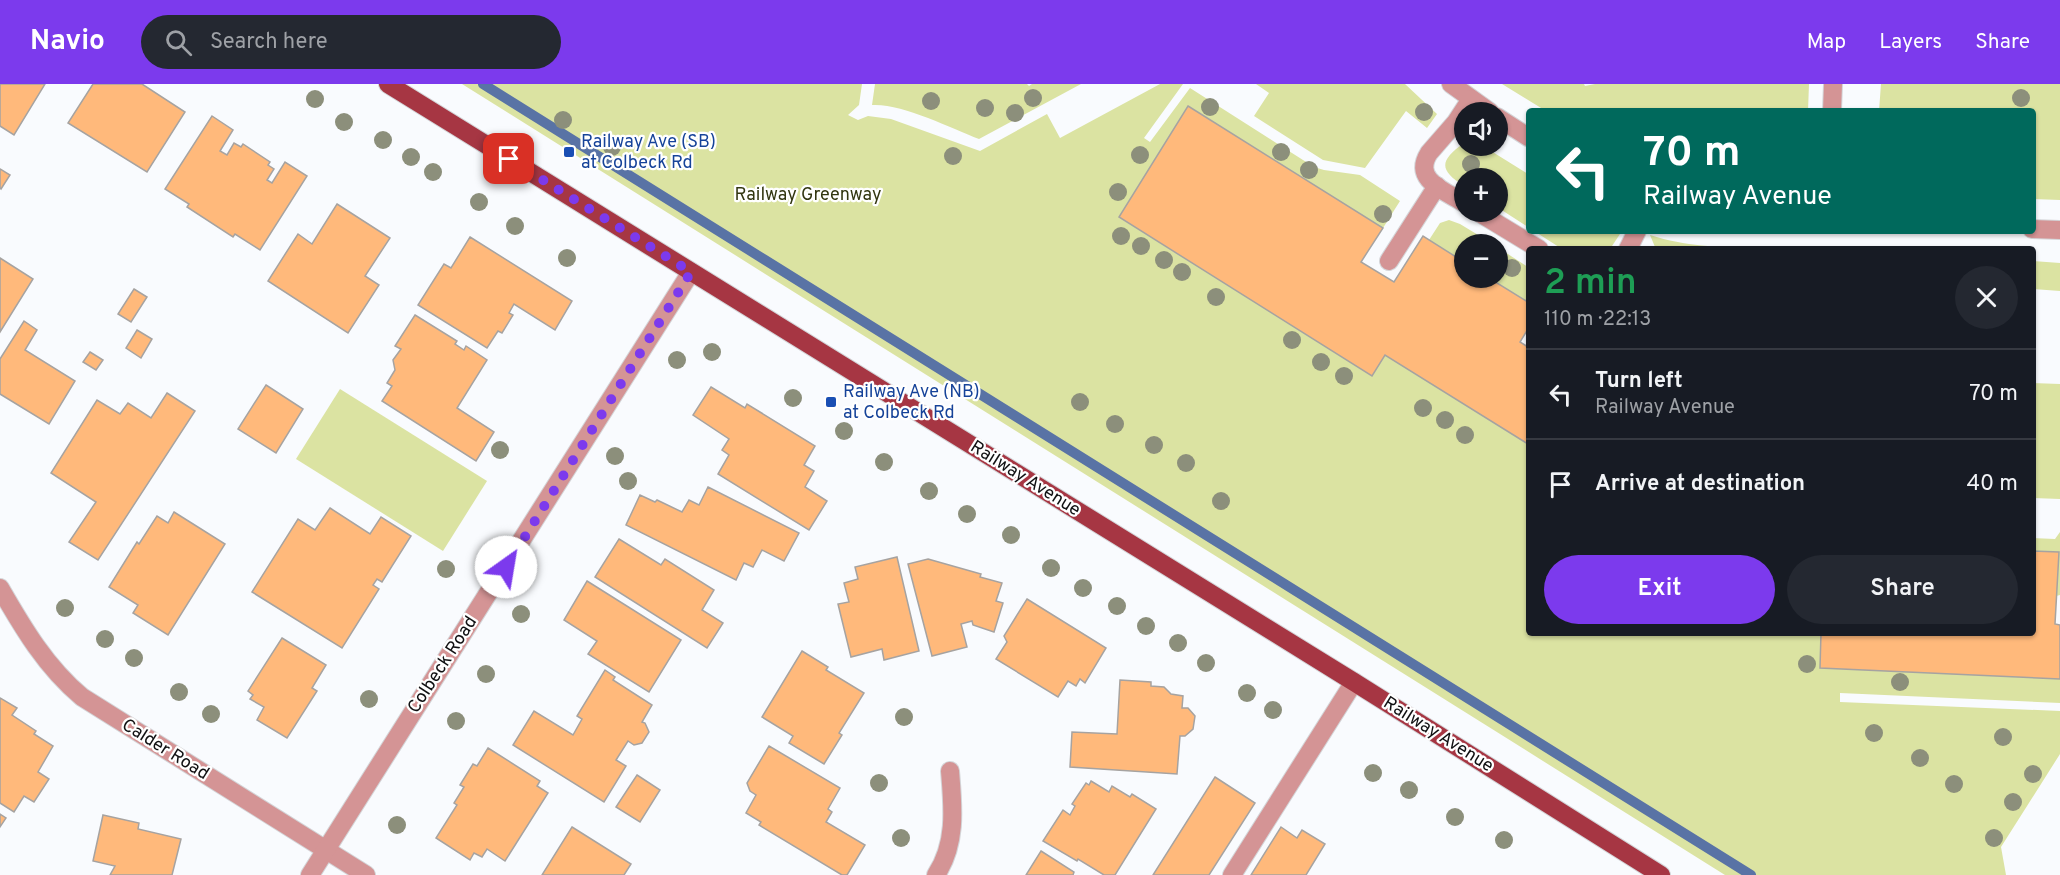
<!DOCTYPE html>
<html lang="en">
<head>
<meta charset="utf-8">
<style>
	:root { --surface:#171b24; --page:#242831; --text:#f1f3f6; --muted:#9ea1a6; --line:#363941; --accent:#7c3aed }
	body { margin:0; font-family:Overpass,sans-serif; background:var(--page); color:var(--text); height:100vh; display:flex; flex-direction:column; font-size:22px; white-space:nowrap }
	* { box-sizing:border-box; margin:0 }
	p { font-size:20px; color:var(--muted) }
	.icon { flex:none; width:33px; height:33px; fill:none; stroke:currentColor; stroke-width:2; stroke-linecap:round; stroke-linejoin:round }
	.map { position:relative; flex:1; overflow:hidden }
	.side { position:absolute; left:1526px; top:162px; width:510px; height:390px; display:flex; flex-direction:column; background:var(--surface); border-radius:6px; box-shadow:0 2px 4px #0004 }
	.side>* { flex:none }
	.hud { position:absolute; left:1526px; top:24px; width:510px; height:126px; border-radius:6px; box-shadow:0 2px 4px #0004; background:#00695c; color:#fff; overflow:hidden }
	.buttons { position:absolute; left:1454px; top:18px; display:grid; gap:12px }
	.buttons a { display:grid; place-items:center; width:54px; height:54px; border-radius:50%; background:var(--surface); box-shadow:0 2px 4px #0004; font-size:30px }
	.pin { position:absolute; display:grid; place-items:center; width:51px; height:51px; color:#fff; margin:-26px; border-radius:12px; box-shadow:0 3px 9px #0006 }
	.me { position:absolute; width:66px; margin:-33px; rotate:32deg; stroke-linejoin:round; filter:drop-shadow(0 0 4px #0008) }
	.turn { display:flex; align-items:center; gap:21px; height:126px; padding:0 18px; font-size:27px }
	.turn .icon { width:78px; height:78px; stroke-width:2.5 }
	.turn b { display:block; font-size:42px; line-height:51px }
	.round { display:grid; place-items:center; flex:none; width:63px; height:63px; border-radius:32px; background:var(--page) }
	.overview { display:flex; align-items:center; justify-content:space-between; height:102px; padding:0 18px }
	h1 { font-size:36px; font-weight:600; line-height:45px; color:#1e9e55 }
	.primary-button { display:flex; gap:12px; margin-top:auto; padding:12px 18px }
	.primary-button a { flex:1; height:69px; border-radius:36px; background:var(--accent); color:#fff; font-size:24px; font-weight:600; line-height:69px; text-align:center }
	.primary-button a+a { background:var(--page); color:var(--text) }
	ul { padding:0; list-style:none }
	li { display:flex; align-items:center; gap:18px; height:90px; padding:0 18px; border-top:2px solid var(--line) }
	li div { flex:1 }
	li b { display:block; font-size:22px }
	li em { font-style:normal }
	header { display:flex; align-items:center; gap:36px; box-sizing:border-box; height:84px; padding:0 30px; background:var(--accent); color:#fff }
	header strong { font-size:28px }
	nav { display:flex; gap:33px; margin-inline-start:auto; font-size:21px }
	.search { width:420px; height:54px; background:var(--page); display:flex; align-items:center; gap:15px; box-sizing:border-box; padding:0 21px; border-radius:33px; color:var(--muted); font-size:22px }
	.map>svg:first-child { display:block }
</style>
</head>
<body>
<header>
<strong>Navio</strong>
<div class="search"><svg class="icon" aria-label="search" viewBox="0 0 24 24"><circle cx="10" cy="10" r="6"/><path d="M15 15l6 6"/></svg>Search here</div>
<nav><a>Map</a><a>Layers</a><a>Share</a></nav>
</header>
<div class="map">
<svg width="2060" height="791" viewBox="0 0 2060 791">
	<rect width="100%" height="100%" fill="#f9fbfe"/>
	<!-- green -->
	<g fill="#dbe3a2">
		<path d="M462 0H862L859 21 848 31 858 36 868 32 891 35 980 67 1047 30 1060 54 1160 0H1183L1144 54 1150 58 1190 4 1314 83 1324 86 1360 91 1400 117 1383 144 1188 22 1119 133 1372 291 1385 271 1528 360V549H1821L1820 584 2060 595V619L1840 609V618L2060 627V670L2001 763 2006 791H1725Z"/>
		<path d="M875 0H1027L1029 2 1032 0H1081L979 55C951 44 901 19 872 21Z"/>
		<path d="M1256 0H1405L1437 30 1427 44 1406 27 1365 84 1323 76 1254 32 1269 9Z"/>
		<path d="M1502 0H1584L1585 2 1595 0H1809L1808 27H1546Z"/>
		<path d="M1881 0H2060V116L2033 115 2032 27H1879Z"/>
		<path d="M1464 59V62H1483L1528 90V143L1497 123V94H1464V102C1439 86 1439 77 1464 59Z"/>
		<path d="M1449 136 1460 140 1493 160H1464V178L1429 156 1440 139Z"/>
		<path d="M1534 147H1622L1610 165H1562Z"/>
		<path d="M1650 151C1687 163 1716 162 1753 165H1659L1655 163Z"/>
		<path d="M1497 163 1528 183V218L1489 194H1497Z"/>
		<path d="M2033 177 2060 179V207L2033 205Z"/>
		<path d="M2032 299 2060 300V415L2033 414Z"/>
		<path d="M340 305 487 397 443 467 296 375Z"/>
		<path d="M2060 448V511L2056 512 2059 468 2033 467 2032 454 2055 455Z"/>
	</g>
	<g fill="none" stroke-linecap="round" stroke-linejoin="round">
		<!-- stream -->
		<path stroke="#5973a5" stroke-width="10" d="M483 0 1751 791"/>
	</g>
	<!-- building -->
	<g fill="#ffb97b" stroke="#a6a3a1" stroke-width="1.5">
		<path d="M0 0H45L14 51 0 42Z"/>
		<path d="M93 0H142L185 28 147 88 68 39Z"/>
		<path d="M1188 22 1383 144 1361 178 1394 198 1423 152 1464 178V194H1489L1528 218V245L1520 258 1528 263V360L1385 271 1372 292 1119 133Z"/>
		<path d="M212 32 233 46 220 67 227 71 234 59 241 63 243 60 270 78 268 81 274 85 267 96 272 99 285 78 307 92 260 166 235 150 233 153 187 123 189 120 165 105Z"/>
		<path d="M0 85 10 91 1 105 0 104Z"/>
		<path d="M337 120 390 154 365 192 379 201 348 249 268 197 298 150 312 160Z"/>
		<path d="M470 153 572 217 555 246 514 220 509 229 513 231 502 249 498 247 487 264 418 221 444 180 451 184Z"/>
		<path d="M0 174 33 195 0 248Z"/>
		<path d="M134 205 147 213 131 238 118 230Z"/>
		<path d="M415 231 457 257 455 260 464 266 466 262 487 276 457 324 494 348 476 377 382 317 392 302 387 299 395 286 393 276 401 265 395 262Z"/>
		<path d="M24 237 37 246 25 266 75 297 49 340 0 310V275Z"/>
		<path d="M137 246 152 255 141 274 126 264Z"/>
		<path d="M90 268 103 276 96 286 83 278Z"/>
		<path d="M266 301 303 325 276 369 238 345Z"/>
		<path d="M711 303 745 324 747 320 815 362 804 381 814 387 805 403 827 417 809 446 718 390 729 371 722 366 729 355 693 331Z"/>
		<path d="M167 309 195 327 98 476 69 458 96 418 51 389 97 316 120 330 128 319 151 334Z"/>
		<path d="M708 403 799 449 784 477 762 466 753 483 744 479 736 496 626 441 640 411 655 418 657 416 682 428 689 416 699 421Z"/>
		<path d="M330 424 370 450 381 433 411 452 382 498 377 495 373 501 379 505 342 564 252 508 298 435 315 446Z"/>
		<path d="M174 428 225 460 168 551 133 529 138 521 109 503 137 458 139 460 157 432 168 439Z"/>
		<path d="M619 455 661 481 665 475 714 506 702 526 723 539 707 564 595 493Z"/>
		<path d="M2032 467 2059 468 2055 540 2060 541V595L1820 584 1821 549H2032Z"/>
		<path d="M897 473 919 567 884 576 882 565 851 573 838 520 849 518 844 499 858 495 855 483Z"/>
		<path d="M928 475 981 490 980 493 1002 499 996 517 1003 519 994 548 973 541 972 537 961 540 967 563 932 572 908 480Z"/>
		<path d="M587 497 681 556 649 608 588 570 597 557 564 536Z"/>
		<path d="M1027 515 1106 564 1085 599 1080 595 1076 602 1068 597 1058 613 996 575 1007 558 1004 552Z"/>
		<path d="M282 554 326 581 312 604 317 607 287 654 257 636 264 623 250 615 253 611 248 607Z"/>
		<path d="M802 567 828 583 826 586 864 609 839 649 842 651 824 680 789 659 793 652 762 633Z"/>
		<path d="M605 586 615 593 613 596 652 621 642 638 645 639 649 648 642 659 634 661 628 657 616 676 626 682 604 718 513 661 534 627 573 651 582 635 577 632Z"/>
		<path d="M1120 596 1151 598V602L1164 603 1171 610 1183 612 1182 624H1188L1195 632 1193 645 1185 652H1180L1177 690 1070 683 1072 648 1117 650Z"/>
		<path d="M0 614 17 624 12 631 36 647 34 650 53 662 38 688 49 695 34 718 24 712 14 728 0 719Z"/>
		<path d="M769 662 840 704 828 725 832 728 826 738 865 761 847 791H842L759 741 761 738 746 729 756 711 750 707 747 699Z"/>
		<path d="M488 664 540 697 537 702 548 709 505 777 487 765 482 773 474 769 470 776 436 754 457 721 454 719 464 703 460 701 473 680 477 682Z"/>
		<path d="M637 691 660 706 640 738 616 723Z"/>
		<path d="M1215 693 1255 719 1209 791H1153Z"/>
		<path d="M1091 697 1109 708 1112 702 1130 713 1132 710 1156 725 1115 791H1104L1078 775 1077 777 1043 757 1063 726 1070 731 1075 722 1072 720 1086 699 1089 701Z"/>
		<path d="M0 730 6 734 0 743Z"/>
		<path d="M103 731 139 739 138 745 181 755 172 791H110L115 782 93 777Z"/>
		<path d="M572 743 631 780 624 791H542Z"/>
		<path d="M1281 743 1297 754 1302 746 1325 760 1306 791H1251Z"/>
		<path d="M1041 767 1074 788 1073 791H1026Z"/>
	</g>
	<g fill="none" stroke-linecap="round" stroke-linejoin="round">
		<!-- minor casing -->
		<g stroke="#d4d5d8" stroke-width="20">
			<g id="minor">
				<path d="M1451 0 1490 28"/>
				<path d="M1832 27 1833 0"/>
				<path d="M1497 33 1528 53"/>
				<path d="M1464 119C1445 107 1412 96 1429 69L1456 38 1471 15"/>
				<path d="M1478 128 1539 165"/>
				<path d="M2032 145 2060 146"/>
				<path d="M1628 165 1637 147"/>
				<path d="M1389 177 1437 102"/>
				<path d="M0 504C23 544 46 583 82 613L366 791"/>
				<path d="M310 791 691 188"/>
				<path d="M936 791C957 759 953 723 950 687"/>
				<path d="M1232 791 1354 598"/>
			</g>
		</g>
		<!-- major casing -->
		<g stroke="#d4d5d8" stroke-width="20">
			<path id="major" d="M388 0 1354 598 1661 791"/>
		</g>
		<!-- minor -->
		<use href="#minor" stroke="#d49495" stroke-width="18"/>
		<!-- major -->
		<use href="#major" stroke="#a63643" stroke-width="18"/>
	</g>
	<!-- trees -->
	<g fill="#8c8f7b">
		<circle cx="1033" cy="14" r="9"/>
		<circle cx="2021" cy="14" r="9"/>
		<circle cx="315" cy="15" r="9"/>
		<circle cx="931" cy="17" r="9"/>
		<circle cx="1210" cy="23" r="9"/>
		<circle cx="985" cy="24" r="9"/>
		<circle cx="1424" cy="28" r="9"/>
		<circle cx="1015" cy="29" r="9"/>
		<circle cx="563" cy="36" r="9"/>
		<circle cx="344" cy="38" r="9"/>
		<circle cx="383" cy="56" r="9"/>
		<circle cx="612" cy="63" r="9"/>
		<circle cx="1281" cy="68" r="9"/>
		<circle cx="1140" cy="71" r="9"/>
		<circle cx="953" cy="72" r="9"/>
		<circle cx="411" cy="73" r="9"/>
		<circle cx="1471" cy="80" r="9"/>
		<circle cx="1309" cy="86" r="9"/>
		<circle cx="433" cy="88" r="9"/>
		<circle cx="1118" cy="108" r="9"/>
		<circle cx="479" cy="118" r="9"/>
		<circle cx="1383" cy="130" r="9"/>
		<circle cx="515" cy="142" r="9"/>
		<circle cx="1121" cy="152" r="9"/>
		<circle cx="1141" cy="162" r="9"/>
		<circle cx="567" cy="174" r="9"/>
		<circle cx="1164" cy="176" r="9"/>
		<circle cx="1512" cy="184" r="9"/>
		<circle cx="1182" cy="188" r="9"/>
		<circle cx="1216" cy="213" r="9"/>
		<circle cx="1292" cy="256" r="9"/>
		<circle cx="712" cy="268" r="9"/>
		<circle cx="677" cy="276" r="9"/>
		<circle cx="1321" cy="278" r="9"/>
		<circle cx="1344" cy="292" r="9"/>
		<circle cx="793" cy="314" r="9"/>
		<circle cx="1080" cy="318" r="9"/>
		<circle cx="1423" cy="324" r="9"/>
		<circle cx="1445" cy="336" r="9"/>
		<circle cx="1115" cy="340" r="9"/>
		<circle cx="844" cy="347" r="9"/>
		<circle cx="1465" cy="351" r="9"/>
		<circle cx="1154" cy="361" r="9"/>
		<circle cx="500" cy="366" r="9"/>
		<circle cx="615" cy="372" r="9"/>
		<circle cx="884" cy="378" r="9"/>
		<circle cx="1186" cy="379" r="9"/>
		<circle cx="628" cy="397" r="9"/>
		<circle cx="929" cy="407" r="9"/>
		<circle cx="1221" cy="417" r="9"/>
		<circle cx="967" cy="430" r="9"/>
		<circle cx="1011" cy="451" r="9"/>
		<circle cx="1051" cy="484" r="9"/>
		<circle cx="446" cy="485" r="9"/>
		<circle cx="1083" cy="504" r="9"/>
		<circle cx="1117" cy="522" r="9"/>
		<circle cx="65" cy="524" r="9"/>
		<circle cx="521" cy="530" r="9"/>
		<circle cx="1146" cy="542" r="9"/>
		<circle cx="105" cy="555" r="9"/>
		<circle cx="1178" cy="559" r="9"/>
		<circle cx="134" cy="574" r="9"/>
		<circle cx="1206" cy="579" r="9"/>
		<circle cx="1807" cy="580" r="9"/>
		<circle cx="486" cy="590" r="9"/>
		<circle cx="1900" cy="598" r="9"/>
		<circle cx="179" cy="608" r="9"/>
		<circle cx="1247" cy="609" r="9"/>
		<circle cx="369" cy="615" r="9"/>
		<circle cx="1273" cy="626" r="9"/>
		<circle cx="211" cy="630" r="9"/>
		<circle cx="904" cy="633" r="9"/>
		<circle cx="456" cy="637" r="9"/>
		<circle cx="1874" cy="649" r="9"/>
		<circle cx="2003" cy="653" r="9"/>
		<circle cx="1920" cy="674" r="9"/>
		<circle cx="1373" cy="689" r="9"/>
		<circle cx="2033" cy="690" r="9"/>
		<circle cx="879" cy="699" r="9"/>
		<circle cx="1954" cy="700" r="9"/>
		<circle cx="1409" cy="706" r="9"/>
		<circle cx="2013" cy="718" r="9"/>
		<circle cx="1455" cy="733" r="9"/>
		<circle cx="397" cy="741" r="9"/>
		<circle cx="901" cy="754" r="9"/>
		<circle cx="1994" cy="754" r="9"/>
		<circle cx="1504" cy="756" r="9"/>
	</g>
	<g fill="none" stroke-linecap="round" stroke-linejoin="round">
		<!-- route -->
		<path stroke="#7c3aed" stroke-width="10" stroke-dasharray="0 18" d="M506 483 691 188 509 75"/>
	</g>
	<!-- markers -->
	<g fill="#1a4fb4" stroke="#fff" stroke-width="2">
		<rect x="563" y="62" width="12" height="12" rx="3"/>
		<rect x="825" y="312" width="12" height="12" rx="3"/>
	</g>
	<g text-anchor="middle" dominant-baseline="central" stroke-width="4.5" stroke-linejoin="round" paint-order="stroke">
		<!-- transit labels -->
		<g font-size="18" fill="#164399" stroke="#fff" text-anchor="start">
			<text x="581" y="58">Railway Ave (SB)<tspan x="581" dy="21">at Colbeck Rd</tspan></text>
			<text x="843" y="308">Railway Ave (NB)<tspan x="843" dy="21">at Colbeck Rd</tspan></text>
		</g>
		<!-- park labels -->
		<g font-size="18" fill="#323610" stroke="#fff">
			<text x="808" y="111">Railway Greenway</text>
		</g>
		<!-- street labels -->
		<g font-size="18" fill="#101012" stroke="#fff">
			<text transform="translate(1025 395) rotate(32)">Railway Avenue</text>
			<text transform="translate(443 581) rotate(-57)">Colbeck Road</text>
			<text transform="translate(1438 651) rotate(32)">Railway Avenue</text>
			<text transform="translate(165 666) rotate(32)">Calder Road</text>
		</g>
	</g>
</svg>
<div class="buttons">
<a><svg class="icon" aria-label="sound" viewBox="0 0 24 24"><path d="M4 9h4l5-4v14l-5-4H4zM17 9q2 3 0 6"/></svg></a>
<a>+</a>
<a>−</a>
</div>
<div class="pin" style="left:509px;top:75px;background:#d93025"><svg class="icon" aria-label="arrive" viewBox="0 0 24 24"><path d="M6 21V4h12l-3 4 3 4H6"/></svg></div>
<svg class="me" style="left:506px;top:483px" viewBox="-20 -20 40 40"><circle r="19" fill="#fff"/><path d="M0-13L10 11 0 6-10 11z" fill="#7c3aed"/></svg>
<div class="hud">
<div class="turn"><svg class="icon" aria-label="left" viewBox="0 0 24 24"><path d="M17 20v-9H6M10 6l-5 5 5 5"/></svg><div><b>70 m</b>Railway Avenue</div></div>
</div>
<section class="side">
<div class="overview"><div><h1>2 min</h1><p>110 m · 22:13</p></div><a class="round"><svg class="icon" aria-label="close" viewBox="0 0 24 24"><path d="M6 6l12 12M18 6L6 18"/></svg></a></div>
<ul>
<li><svg class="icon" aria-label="left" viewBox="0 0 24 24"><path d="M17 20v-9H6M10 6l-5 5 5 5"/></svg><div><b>Turn left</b><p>Railway Avenue</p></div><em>70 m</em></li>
<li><svg class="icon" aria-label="arrive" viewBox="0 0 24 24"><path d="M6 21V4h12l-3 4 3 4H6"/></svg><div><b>Arrive at destination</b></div><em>40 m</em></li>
</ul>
<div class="primary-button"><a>Exit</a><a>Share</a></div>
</section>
</div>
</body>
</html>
